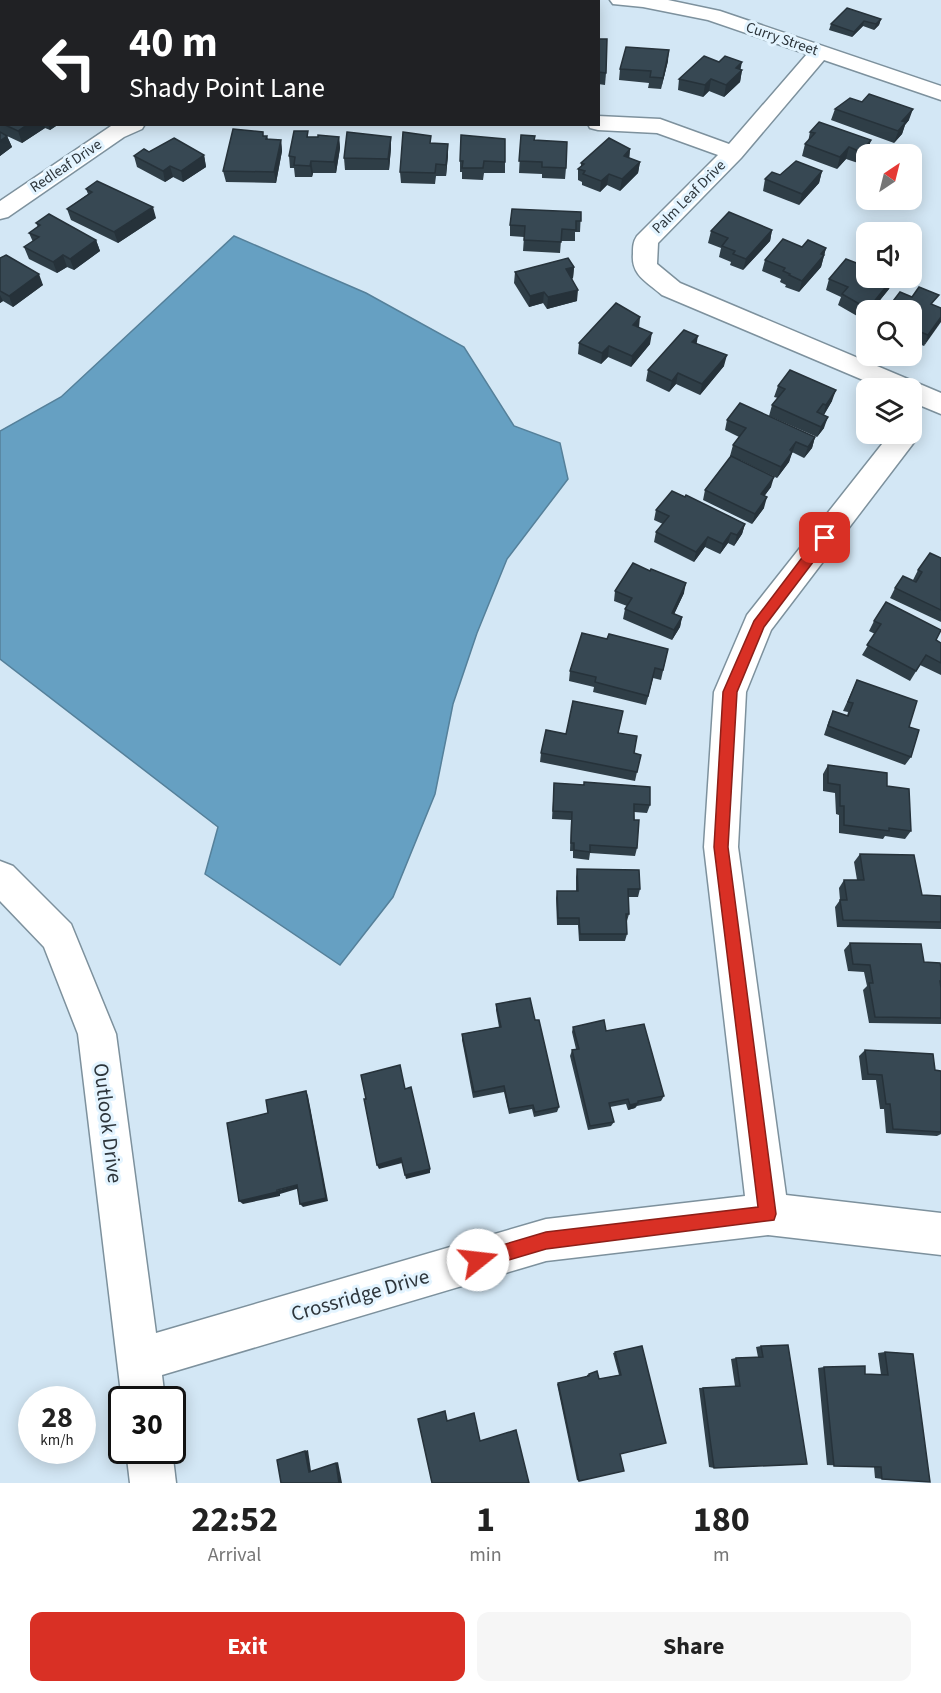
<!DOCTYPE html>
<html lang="en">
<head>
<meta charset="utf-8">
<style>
	:root { --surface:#fff; --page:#f6f6f6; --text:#222; --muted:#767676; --accent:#d93025 }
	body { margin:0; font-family:"Source Sans 3",sans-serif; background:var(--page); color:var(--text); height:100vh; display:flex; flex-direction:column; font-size:22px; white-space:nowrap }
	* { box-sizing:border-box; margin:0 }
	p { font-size:20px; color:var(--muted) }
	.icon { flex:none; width:33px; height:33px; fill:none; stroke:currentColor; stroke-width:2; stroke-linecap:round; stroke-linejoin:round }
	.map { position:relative; height:1483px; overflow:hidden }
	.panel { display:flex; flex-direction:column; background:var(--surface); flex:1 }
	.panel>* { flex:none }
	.top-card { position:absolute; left:0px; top:0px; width:600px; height:126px; box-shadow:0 3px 15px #0003; background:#202124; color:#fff; overflow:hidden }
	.needle { width:39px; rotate:35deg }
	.buttons { position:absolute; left:856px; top:144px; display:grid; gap:12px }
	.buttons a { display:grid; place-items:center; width:66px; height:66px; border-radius:12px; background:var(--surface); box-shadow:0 3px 15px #0003; font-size:30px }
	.speed { position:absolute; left:18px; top:1386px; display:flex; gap:12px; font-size:30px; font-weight:700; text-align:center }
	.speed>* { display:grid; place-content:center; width:78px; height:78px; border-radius:50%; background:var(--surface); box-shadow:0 3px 15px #0003; line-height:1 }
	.speed small { font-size:15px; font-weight:400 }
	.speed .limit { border:3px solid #111; border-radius:9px; background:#fff; color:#111 }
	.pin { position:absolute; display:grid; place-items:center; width:51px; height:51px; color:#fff; margin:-26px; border-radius:12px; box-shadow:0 3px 9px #0006 }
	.me { position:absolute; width:66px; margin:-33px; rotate:74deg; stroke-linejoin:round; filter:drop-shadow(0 0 4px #0008) }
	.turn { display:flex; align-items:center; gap:21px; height:126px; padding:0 30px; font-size:27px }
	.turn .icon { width:78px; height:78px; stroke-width:2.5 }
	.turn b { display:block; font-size:42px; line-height:51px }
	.eta { display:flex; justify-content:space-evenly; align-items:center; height:102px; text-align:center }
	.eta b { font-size:36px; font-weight:700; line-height:42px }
	.action { display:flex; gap:12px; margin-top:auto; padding:12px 30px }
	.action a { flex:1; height:69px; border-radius:12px; background:var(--accent); color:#fff; font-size:24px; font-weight:700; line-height:69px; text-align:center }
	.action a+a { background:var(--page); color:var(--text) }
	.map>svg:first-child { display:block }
</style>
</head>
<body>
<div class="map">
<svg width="941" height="1483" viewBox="0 0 941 1483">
	<rect width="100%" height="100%" fill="#d3e7f5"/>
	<!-- water -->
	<path fill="#66a0c2" stroke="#55809a" stroke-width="1.5" d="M234 236 366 293 464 347 514 426 560 443 568 479 507 559 477 633 453 704 435 794 393 897 340 965 205 874 218 827 0 659V431L61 397Z"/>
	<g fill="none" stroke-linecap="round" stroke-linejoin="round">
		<!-- minor casing -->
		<g stroke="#7d919d" stroke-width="3">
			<g id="minor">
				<path d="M39 0H60L38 2Z"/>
				<path d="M216 0H238L215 2Z"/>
				<path d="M610 0H668L720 11 941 86V100L824 60 741 158 658 243 657 264 680 283 941 393V414L912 402V388H882L662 295C647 282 631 275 633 254 633 247 633 242 637 236L718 155 657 133 598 130 590 128 588 124H598V116L660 119 729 144 807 54 708 20 643 7 613 4Z"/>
				<path d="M0 23H2L0 36Z"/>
				<path d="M114 124H145L142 129 124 137 8 217 0 219V201Z"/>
				<path d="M912 426 919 434 915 441 771 630 746 692 738 847 786 1195 941 1213V1255L768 1235 546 1261 162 1375 165 1400H122V1402L78 1034 44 947 0 901V861L13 866 71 924 116 1034 156 1333 546 1219 745 1196 704 847 714 692 747 615 890 434H912Z"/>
				<path d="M126 1450H172L176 1483H130Z"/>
			</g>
		</g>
		<!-- minor -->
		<use href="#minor" fill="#fff" fill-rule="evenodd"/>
	</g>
	<!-- wall -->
	<g fill="#2f3e47">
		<path d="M881 19 879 25 874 30 863 26 852 37 829 30 831 24Z"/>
		<path d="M598 39 606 73 605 85 598 84Z"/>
		<path d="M668 61 661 89 648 88 649 83 619 80 620 69Z"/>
		<path d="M741 70H742L740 82 724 97 709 91 703 97 678 90 679 79Z"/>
		<path d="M2 106V124H59L50 130 45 128 22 143 7 136 12 147 0 156V107Z"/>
		<path d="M835 109 909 120 905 125 902 134 894 143 831 120Z"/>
		<path d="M810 132 871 140 867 152 858 163 846 159 837 169 802 156 805 144 808 142Z"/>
		<path d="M521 135 535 140 566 168 565 179 542 178V174L519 173Z"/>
		<path d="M264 136H267L268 139 281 140 282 151 276 183 226 182 223 171Z"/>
		<path d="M309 137H339L340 148 336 173H313L312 177H295L294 168H290L289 156Z"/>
		<path d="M391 137V148L389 170H345L344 158Z"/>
		<path d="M505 139V173H484L483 180 462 179V172H460V161Z"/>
		<path d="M431 143 448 144V155L446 176H436L435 184 401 183 400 172Z"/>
		<path d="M630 149 629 158 640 162 638 173 620 191 607 185 600 192 582 185V182L578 180V169L581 166V163Z"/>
		<path d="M149 152 204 155 206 167 183 182 173 177 165 182 137 167 134 156Z"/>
		<path d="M822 171 819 183 799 205 763 191 765 179 780 175Z"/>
		<path d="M86 189 156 218 118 243 71 220 67 209 88 194Z"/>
		<path d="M581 212 580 232H575V241H561L560 253 523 251 524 237 510 236V225Z"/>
		<path d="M36 223 96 240 100 251 74 270 67 267 57 273 29 259 24 247 33 242 29 233 38 227Z"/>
		<path d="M772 230 770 241 743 270 730 265 731 262 719 257 721 248 708 243 711 231Z"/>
		<path d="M802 247 826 248 821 267 799 292 785 287 786 285 780 282 781 279 762 271 765 260Z"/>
		<path d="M0 258 43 285 13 307 3 301 0 303Z"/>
		<path d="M574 267 573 278 572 279 577 301 547 309 543 303 529 307 514 283 515 272Z"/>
		<path d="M893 278 889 289 872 310H867V317L864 320 838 305 841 297 826 290 829 279Z"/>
		<path d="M934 306 941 308 924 346 912 341V310H886L887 309Z"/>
		<path d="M639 328 650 344 631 367 608 357 601 364 578 354 579 343Z"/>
		<path d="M696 344 724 366 700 395 676 384 669 392 646 381 648 370Z"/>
		<path d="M778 386 832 401 824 415V428L817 437 769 416 772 405 778 398 774 397Z"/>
		<path d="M727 420 815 437 812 448 804 458 792 452 789 462 777 478 740 460 771 487 764 496V508L752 524 703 500 705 490 731 456H730L733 445 739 437 725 430Z"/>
		<path d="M656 510 745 524 742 534 734 546 728 543 720 554 705 547 694 562 654 542 656 532 663 524 654 520Z"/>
		<path d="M941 558V622L890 598 895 588 916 582 913 580 918 570Z"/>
		<path d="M615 591 684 593 674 614 682 617 680 627 672 640 623 619 625 609 627 606 614 601Z"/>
		<path d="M874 621 936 640 941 643V675L920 665 910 681 862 655 875 634 869 631Z"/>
		<path d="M607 639 668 649 661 680 653 678 646 705 593 692 594 687 569 681 570 671Z"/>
		<path d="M857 680 909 727 911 757 905 765 824 735 829 720 833 711 847 716 848 712 843 711Z"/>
		<path d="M618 733 634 753 637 772 635 781 540 762 541 753 566 734Z"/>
		<path d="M828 765 887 786 911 831 905 839 885 836 883 839 839 833V815L836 814 835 793 823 791V774Z"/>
		<path d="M554 783 650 805 647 813 634 812 637 848 635 856 590 853 589 860 573 858V851H570L571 820 552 819Z"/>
		<path d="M860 854 922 895 941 896V929L837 927 835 907 840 900 839 888 844 880H857L854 862Z"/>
		<path d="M577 869 640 889 638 897H628L629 914 627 921H626L627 934 625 941H579L578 925H557L556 898 557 891H576V877Z"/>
		<path d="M850 943 924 962 941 968V983L940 984 941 988V1024L869 1023 863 990 867 986 864 972 848 971 844 950Z"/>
		<path d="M496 1004 535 1020 559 1107 557 1112 534 1117 532 1109 509 1114 504 1092 473 1098 462 1040V1034L499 1027 496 1010Z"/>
		<path d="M573 1027 606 1031 664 1096 661 1101 637 1106 635 1108 628 1110 626 1104 610 1107 614 1122 611 1126 588 1130 570 1056 572 1050 576 1049 572 1032Z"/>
		<path d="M865 1050 935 1070 941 1071V1134L937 1136 886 1133 884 1109H880L876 1080H862L859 1056Z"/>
		<path d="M642 1346 620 1454 579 1481 577 1480 557 1384 587 1377V1375L597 1371 599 1379 619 1375 613 1353Z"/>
		<path d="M761 1346 807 1464 714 1468 709 1467 699 1388 735 1386 731 1359 736 1358 758 1357 756 1347Z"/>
		<path d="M885 1352 913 1354 882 1479 875 1478 874 1467 827 1465 818 1368 824 1367 865 1374 881 1375 878 1353Z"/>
	</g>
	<!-- shaded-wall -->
	<g fill="#26323a">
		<path d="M881 19 879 25 874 30 876 24Z"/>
		<path d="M864 21 863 26 852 37 854 32Z"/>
		<path d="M669 50 668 61 661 89 663 78Z"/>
		<path d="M742 62 740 72 742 70 740 82 724 97 726 85 736 68Z"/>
		<path d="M711 79 709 91 703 97 705 85Z"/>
		<path d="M913 109 909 120 905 125 902 134 894 143 902 121Z"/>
		<path d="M28 124H44L45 128 22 143 18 131Z"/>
		<path d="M48 124H59L50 130Z"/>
		<path d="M7 136 12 147 0 156V141Z"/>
		<path d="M339 137 340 148 336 173 334 162Z"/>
		<path d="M391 137V148L389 170 388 159Z"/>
		<path d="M281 140 282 151 276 183 274 172Z"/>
		<path d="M871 140 867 152 858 163 861 152Z"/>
		<path d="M448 144V155L446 176V165Z"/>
		<path d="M849 147 846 159 837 169 840 157Z"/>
		<path d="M630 149 629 161 624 156Z"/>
		<path d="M204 155 206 167 183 182 181 171Z"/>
		<path d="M311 161 313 173 312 177 310 166Z"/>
		<path d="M640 162 638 173 620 191 622 179Z"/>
		<path d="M170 166 173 177 165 182 163 171Z"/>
		<path d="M822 171 819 183 799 205 802 194Z"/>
		<path d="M609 174 607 185 600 192 601 181Z"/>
		<path d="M153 207 156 218 118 243 114 232Z"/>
		<path d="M772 230 770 241 743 270 746 259Z"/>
		<path d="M96 240 100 251 74 270 70 259Z"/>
		<path d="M826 248 821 267 799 292 802 281Z"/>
		<path d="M63 255 67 267 57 273 53 262Z"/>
		<path d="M574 267 573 278 565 280 566 269Z"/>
		<path d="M39 274 43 285 13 307 9 296Z"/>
		<path d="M893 278 889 289 872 310H868Z"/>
		<path d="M578 290 577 301 547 309 548 297Z"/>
		<path d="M544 292 543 303 529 307 530 296Z"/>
		<path d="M0 295 3 301 0 303Z"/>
		<path d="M640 317 639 328 633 325Z"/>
		<path d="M941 317V322L924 346 928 335Z"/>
		<path d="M652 333 650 344 631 367 632 356Z"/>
		<path d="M698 336 696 347 692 342Z"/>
		<path d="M609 346 608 357 601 364 602 353Z"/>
		<path d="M727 355 724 366 700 395 702 384Z"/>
		<path d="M678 373 676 384 669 392 672 381Z"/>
		<path d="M836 390 832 401 823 416 826 405Z"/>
		<path d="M828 417 824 428 817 437 821 427Z"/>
		<path d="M815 437 812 448 804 458 808 447Z"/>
		<path d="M796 442 789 462 777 478 781 467Z"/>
		<path d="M774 477 771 487 758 505 761 494Z"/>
		<path d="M767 497 764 508 752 524 755 514Z"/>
		<path d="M745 524 742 534 734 546 737 535Z"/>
		<path d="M731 533 728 543 720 554 723 544Z"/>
		<path d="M708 537 705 547 694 562 696 552Z"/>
		<path d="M686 583 684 593 670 623 672 613Z"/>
		<path d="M682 617 680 627 672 640 674 630Z"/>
		<path d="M306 1091 308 1096 328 1201 303 1207 300 1204Z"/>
		<path d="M638 1103 635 1108 628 1110 630 1105Z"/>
		<path d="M401 1158 402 1163 379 1169 377 1165Z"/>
		<path d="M430 1169V1173L406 1179 405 1175Z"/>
		<path d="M297 1185 300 1188 280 1194V1196L243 1204 239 1201Z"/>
		<path d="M308 1450 311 1471 309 1472 305 1451Z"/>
		<path d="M338 1462 342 1483H339L336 1463Z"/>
	</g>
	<!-- building -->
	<g fill="#374853" stroke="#26323a" stroke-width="1.5">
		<path d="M847 8 881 19 876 24 864 21 854 32 831 24Z"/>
		<path d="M598 39H607L606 73 598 72Z"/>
		<path d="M626 47 669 50 663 78 650 77 651 71 620 69Z"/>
		<path d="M704 56 719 62 725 56 742 62 736 68 742 70 726 85 711 79 705 85 679 79Z"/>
		<path d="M869 94 913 109 902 121 906 122 898 131 835 109 850 98 862 102Z"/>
		<path d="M2 106V124L0 123V107Z"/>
		<path d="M819 122 871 140 861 152 849 147 840 157 805 144 815 133 810 132Z"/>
		<path d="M3 124H28L18 131Z"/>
		<path d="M233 129 263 132V136H267L266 139 281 140 274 172 223 171Z"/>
		<path d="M294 131H308L307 137H318V135L339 137 334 162 311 161 310 166 294 165 295 157 289 156Z"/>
		<path d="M0 132 7 136 0 141Z"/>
		<path d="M347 132 391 137 388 159 344 158Z"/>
		<path d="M403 132 431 136 430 143 448 144 446 165 436 164 435 173 400 172Z"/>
		<path d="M461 135 505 139V162L484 161 483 168H462L463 161H460Z"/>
		<path d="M521 135 535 136 534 140 567 142 566 168 542 167V162L519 161Z"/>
		<path d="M174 138 204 155 181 171 170 166 163 171 134 156 144 149 149 152Z"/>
		<path d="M609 138 630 149 624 156 640 162 622 179 609 174 601 181 583 174 585 171 578 169 584 164 581 163Z"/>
		<path d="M796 161 822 171 802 194 765 179 772 172 780 175Z"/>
		<path d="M97 181 153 207 114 232 67 209 92 192 86 189Z"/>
		<path d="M512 209 581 212V221H576V230L562 229 561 242 524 240 525 226 510 225Z"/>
		<path d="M729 212 772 230 746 259 733 254 735 251 722 246 728 238 711 231Z"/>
		<path d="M49 214 96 240 70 259 63 255 53 262 24 247 39 237 29 233 40 225 36 223Z"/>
		<path d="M783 239 802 247 808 240 826 248 821 254 824 255 802 281 789 275 790 274 783 271 785 268 765 260Z"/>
		<path d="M6 255 39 274 9 296 0 291V258Z"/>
		<path d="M568 258 574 267 566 269 578 290 548 297 544 292 530 296 515 272Z"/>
		<path d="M846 259 867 267V278H893L868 309 842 294 848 287 829 279Z"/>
		<path d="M919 287 939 295 931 304 941 308V317L928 335 913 329 917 324 912 321V310H891L887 309 900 292 912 297Z"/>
		<path d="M616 303 640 317 633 325 652 333 632 356 609 346 602 353 579 343Z"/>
		<path d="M684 330 698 336 692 342 727 355 702 384 678 373 672 381 648 370Z"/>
		<path d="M790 370 836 390 826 405 823 404 817 412 828 417 821 427 772 405 785 389 778 386Z"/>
		<path d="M740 403 815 437 808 447 796 442 790 450 792 452 781 467 733 445 746 428 727 420Z"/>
		<path d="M731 456 774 477 761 494 767 497 755 514 705 490Z"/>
		<path d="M672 491 685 497 686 495 745 524 737 535 731 533 723 544 708 537 696 552 656 532 669 516 656 510Z"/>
		<path d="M930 553 941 558V610L895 588 903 576 916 582 922 572 918 570Z"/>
		<path d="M633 563 650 571 651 569 686 583 672 613 682 617 674 630 625 609 632 598 615 591Z"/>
		<path d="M886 602 941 630 936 640 941 643V663L926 655 916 671 867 645 881 624 874 621Z"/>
		<path d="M582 633 607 639 609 634 668 649 663 670 655 668 648 696 595 682 596 677 570 671Z"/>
		<path d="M857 680 917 701 909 727 919 730 911 757 828 726 833 711 848 716 853 703 848 702Z"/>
		<path d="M573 701 623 711 618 733 637 736 634 753 641 755 637 772 541 753 546 730 566 734Z"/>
		<path d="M828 765 887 773V786L909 789 911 831 889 828V831L844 825V806H840V785L828 783Z"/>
		<path d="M584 782 650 787V805L634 804V820H639L637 848 590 845V852L574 850V843H571L572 812 553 811 554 783 584 785Z"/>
		<path d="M860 854 914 855 922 895 941 896V922L843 920 840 900H847L844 880H864Z"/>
		<path d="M577 869 639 870 640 889H628L629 914H626L627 934H580L579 918H558L557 891H578Z"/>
		<path d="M850 943 921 944 924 962 940 963 941 968V981H940L941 988V1018L875 1017 869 983H873L870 965 853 964Z"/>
		<path d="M530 998 535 1020H539L559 1107 535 1112 533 1105 509 1109 504 1086 474 1092 462 1034 501 1027 496 1004Z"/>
		<path d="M604 1020 606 1031 644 1024 664 1096 638 1101V1103L630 1105 628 1099 609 1103 614 1122 590 1126 572 1050 579 1049 573 1027Z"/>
		<path d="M865 1050 933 1054 935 1070 941 1071V1132L893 1129 890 1104H886L882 1075 868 1074Z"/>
		<path d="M400 1065 405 1089 411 1087 430 1169 405 1175 401 1158 377 1165 364 1099H366L361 1075Z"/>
		<path d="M306 1091 326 1198 300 1204 297 1185 277 1190V1192L239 1201 227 1123 268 1113 266 1100Z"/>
		<path d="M788 1345 807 1464 714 1468 703 1388 740 1386 736 1358 763 1357 761 1346Z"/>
		<path d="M642 1346 666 1443 620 1454 624 1471 579 1481 558 1383 589 1376V1374L597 1371 599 1379 621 1375 615 1352Z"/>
		<path d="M885 1352 913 1354 930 1482 882 1479 881 1467 834 1466 824 1367 865 1366V1374L888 1375Z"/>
		<path d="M445 1411 447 1421 474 1413 480 1441 516 1430 529 1483H432L418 1419Z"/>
		<path d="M305 1451 309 1472 336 1463 339 1483H281L277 1460Z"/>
	</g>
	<!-- route -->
	<path fill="#d93025" stroke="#8d1f18" stroke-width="1.5" d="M825 533 829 534V541L764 627 737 692 728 847 776 1214 774 1220 546 1249 478 1269 472 1266 469 1260 472 1254 546 1232 758 1207 714 847 723 692 754 621 820 534Z"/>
	<g text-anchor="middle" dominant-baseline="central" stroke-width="6" stroke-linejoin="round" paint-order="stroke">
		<!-- far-street labels -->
		<g font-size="15" fill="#2d353b" stroke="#e3f4ff">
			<text transform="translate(782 39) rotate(19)">Curry Street</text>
			<text transform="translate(66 166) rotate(-34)">Redleaf Drive</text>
			<text transform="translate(689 197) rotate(-45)">Palm Leaf Drive</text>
		</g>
		<!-- near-street labels -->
		<g font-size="21" fill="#2d353b" stroke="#e3f4ff">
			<text transform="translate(108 1123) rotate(83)">Outlook Drive</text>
			<text transform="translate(360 1295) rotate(-16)">Crossridge Drive</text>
		</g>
	</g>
</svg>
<div class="buttons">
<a><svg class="needle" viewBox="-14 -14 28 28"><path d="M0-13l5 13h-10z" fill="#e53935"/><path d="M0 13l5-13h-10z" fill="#767676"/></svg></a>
<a><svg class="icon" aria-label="sound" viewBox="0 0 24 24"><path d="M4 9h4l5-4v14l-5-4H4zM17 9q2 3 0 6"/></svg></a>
<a><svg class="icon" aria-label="search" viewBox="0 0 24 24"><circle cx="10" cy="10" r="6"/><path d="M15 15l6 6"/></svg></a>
<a><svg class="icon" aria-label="layers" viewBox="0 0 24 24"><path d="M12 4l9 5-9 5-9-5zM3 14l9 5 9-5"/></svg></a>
</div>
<div class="speed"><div>28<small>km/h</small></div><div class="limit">30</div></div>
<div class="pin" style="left:825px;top:538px;background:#d93025"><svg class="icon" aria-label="arrive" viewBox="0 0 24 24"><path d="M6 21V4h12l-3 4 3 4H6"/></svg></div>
<svg class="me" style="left:478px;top:1260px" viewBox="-20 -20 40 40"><circle r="19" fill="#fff"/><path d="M0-13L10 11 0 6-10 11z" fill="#d93025"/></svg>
<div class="top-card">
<div class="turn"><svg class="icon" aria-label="left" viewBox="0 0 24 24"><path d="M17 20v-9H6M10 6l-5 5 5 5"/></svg><div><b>40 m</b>Shady Point Lane</div></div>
</div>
</div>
<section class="panel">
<div class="eta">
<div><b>22:52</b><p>Arrival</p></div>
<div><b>1</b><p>min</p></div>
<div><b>180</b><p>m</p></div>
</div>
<div class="action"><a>Exit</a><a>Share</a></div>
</section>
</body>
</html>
